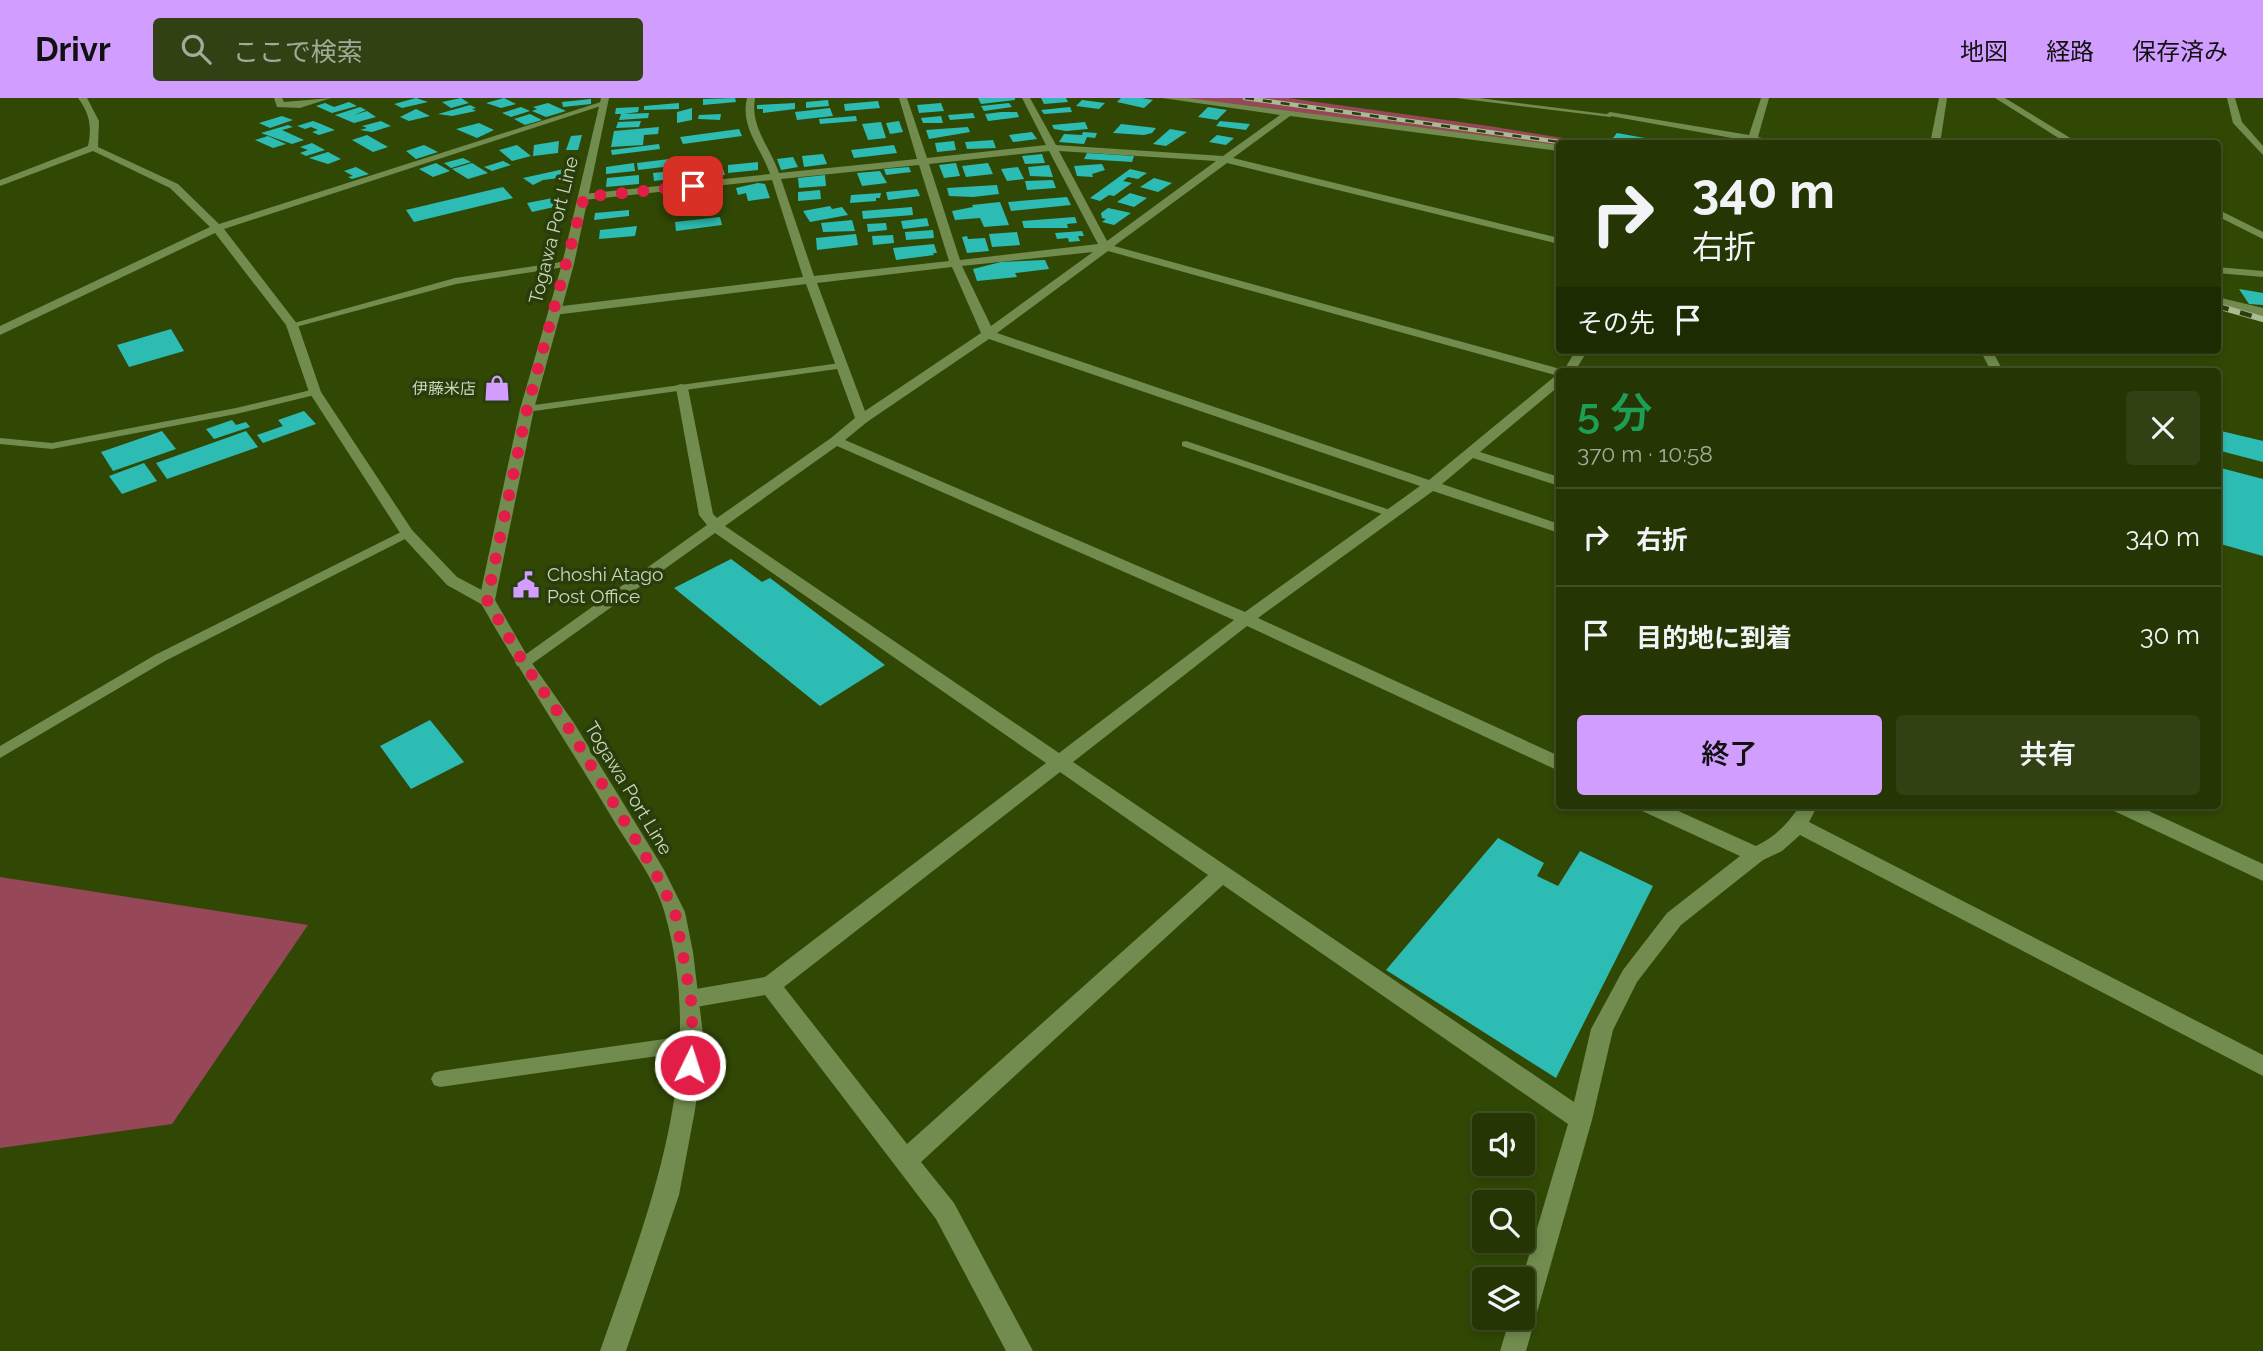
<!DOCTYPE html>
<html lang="ja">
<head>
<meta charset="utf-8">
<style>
	:root { --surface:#253604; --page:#314113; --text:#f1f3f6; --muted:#a3ab9a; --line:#425026; --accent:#d19dfe }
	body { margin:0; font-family:Raleway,"Noto Sans JP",sans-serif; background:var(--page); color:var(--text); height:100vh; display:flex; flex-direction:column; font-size:26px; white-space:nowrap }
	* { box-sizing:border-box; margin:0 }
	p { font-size:23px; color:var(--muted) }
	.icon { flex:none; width:38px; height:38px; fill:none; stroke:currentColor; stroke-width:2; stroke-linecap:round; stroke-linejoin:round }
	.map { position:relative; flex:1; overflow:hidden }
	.drawer { position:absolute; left:1556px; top:270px; width:665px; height:441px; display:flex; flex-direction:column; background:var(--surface); border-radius:7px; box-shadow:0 4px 10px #0003,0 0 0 2px var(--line) }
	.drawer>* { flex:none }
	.top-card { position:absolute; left:1556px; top:42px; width:665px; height:214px; border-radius:7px; box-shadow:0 4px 10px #0003,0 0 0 2px var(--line); background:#253604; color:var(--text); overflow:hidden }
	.buttons { position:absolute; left:1472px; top:1015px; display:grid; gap:14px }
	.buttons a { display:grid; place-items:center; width:63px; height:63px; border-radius:7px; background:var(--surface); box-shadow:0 4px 10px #0003,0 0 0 2px var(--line); font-size:35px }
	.pin { position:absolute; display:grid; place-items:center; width:60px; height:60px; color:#fff; margin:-30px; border-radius:14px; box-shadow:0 4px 10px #0006 }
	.me { position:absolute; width:77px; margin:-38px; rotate:4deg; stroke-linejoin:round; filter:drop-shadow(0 0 5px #0008) }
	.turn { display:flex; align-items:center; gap:24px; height:147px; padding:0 21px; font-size:32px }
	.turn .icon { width:91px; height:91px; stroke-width:2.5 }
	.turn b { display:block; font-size:49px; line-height:60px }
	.then { display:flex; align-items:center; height:66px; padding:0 21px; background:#0003; gap:14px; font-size:26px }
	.round { display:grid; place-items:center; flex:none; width:74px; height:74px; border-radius:7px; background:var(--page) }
	.overview { display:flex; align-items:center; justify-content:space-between; height:119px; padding:0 21px }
	h1 { font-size:42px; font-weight:600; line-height:52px; color:#1e9e55 }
	.cta { display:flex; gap:14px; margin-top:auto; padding:14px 21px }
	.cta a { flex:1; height:80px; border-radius:7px; background:var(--accent); color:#111; font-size:28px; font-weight:600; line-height:80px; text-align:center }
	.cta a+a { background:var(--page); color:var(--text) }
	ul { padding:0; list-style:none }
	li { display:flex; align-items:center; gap:21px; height:98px; padding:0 21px; border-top:2px solid var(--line) }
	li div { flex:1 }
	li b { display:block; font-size:26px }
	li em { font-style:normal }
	header { display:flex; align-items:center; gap:42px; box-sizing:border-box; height:98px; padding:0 35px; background:var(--accent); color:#111 }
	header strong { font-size:33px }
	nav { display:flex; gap:38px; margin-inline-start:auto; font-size:24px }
	.search { width:490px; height:63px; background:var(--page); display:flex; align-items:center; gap:18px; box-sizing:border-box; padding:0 24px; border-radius:7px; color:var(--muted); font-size:26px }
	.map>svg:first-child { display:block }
</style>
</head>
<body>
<header>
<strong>Drivr</strong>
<div class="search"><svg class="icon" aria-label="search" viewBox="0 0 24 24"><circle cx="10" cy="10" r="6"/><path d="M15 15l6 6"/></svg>ここで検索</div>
<nav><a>地図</a><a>経路</a><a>保存済み</a></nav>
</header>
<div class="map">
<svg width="2263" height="1253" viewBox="0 0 2263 1253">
	<rect width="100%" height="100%" fill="#314805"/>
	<!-- green -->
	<g fill="#964758">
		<path d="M1179 0H1288L1489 28 1594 45 1559 47Z"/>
		<path d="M0 779 308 827 172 1026 0 1050Z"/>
	</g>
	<!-- building -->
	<g fill="#2dbcb3">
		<path d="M416 0 428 4 402 10 394 6Z"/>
		<path d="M461 0 469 5 451 10 442 4Z"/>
		<path d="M504 0 516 6 501 10 486 5Z"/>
		<path d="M735 0 736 4 703 7V1Z"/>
		<path d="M978 0H1015V2L981 6Z"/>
		<path d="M1041 0H1066L1068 4 1044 6Z"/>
		<path d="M1121 0H1142L1153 2 1144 10 1117 4Z"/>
		<path d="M591 1V6L563 9 562 4Z"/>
		<path d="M828 2 829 8 806 10V4Z"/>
		<path d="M1082 2 1105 5 1099 11 1076 8Z"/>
		<path d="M878 3 880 10 845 13 844 6Z"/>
		<path d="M349 4 357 8 332 15 316 8 325 5 334 9Z"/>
		<path d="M548 5 566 13 546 19 532 13 537 11 533 9Z"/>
		<path d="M679 5V11L644 12V8Z"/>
		<path d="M795 5V11L763 15V11H757V7Z"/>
		<path d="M941 5 944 13 919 15 917 7Z"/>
		<path d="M1009 5 1012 9 984 13 981 8Z"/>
		<path d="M470 7 476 10 472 11 476 13 452 18 438 16Z"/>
		<path d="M360 9 366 12 354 17 367 13 376 19 354 25 335 17Z"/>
		<path d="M521 9 530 13 511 19 502 15Z"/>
		<path d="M639 9 638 14 624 16 649 15 648 20 619 22 621 16H615L616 10Z"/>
		<path d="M1070 9 1072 14 1044 16 1041 12Z"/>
		<path d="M1208 9 1227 12 1217 22 1198 19Z"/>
		<path d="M692 10V22L677 25V14Z"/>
		<path d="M830 10 833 18 797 22 795 14Z"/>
		<path d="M416 11 430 18 409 23 400 19Z"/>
		<path d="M1001 14H1017L1019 19 988 23 985 16Z"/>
		<path d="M973 15 975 20 950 22 948 17Z"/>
		<path d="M530 16 542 22 525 27 514 21Z"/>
		<path d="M721 16 720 22 698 21 699 17Z"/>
		<path d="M282 18 293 22 270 30 259 25Z"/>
		<path d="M856 18 857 23 820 26 819 21Z"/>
		<path d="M941 18 943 25H923L921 20Z"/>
		<path d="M313 23 321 26 335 32 319 37 312 34 318 32 311 29 305 31 297 28Z"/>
		<path d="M381 23 391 28 372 34 360 32 367 30 362 28Z"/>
		<path d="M641 23 639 29 616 30 618 24Z"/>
		<path d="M899 23 903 34 890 36 886 25Z"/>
		<path d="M1220 23 1250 26 1246 32 1216 28Z"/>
		<path d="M881 24 886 40 868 42 862 26Z"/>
		<path d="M1085 24 1088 31 1066 33 1054 31 1052 27Z"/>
		<path d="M479 25 494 32 477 40 456 31Z"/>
		<path d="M1121 26 1156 30 1152 35 1144 37 1113 35Z"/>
		<path d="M288 27 293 29 282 32 304 42 292 46 261 35Z"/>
		<path d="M659 29 658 36 644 37 643 47 611 49 614 33Z"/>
		<path d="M968 29 970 34 929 41 926 32Z"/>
		<path d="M739 31 742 38 683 46 680 39Z"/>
		<path d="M1170 31 1187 34 1166 48 1153 46Z"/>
		<path d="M1032 34 1037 41 1013 44 1009 37Z"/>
		<path d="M1083 34 1097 35 1095 40 1087 39 1084 46 1059 44 1064 36 1082 37Z"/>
		<path d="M1617 35 1667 44V46H1608Z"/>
		<path d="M367 37 388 49 373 54 352 42Z"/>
		<path d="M582 37 578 52H566L571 38Z"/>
		<path d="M1217 37 1234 40 1226 47 1209 44Z"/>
		<path d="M268 38 286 46 273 50 255 42Z"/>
		<path d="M993 42 996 50 967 51 965 44Z"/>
		<path d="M559 43 558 55 533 58 534 47Z"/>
		<path d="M954 43 956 52 937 54 935 45Z"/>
		<path d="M312 45 325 52 306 58 300 55 308 52 300 49Z"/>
		<path d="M659 46 660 51 612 57 611 52Z"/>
		<path d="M424 47 438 54 416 61 406 53Z"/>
		<path d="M517 47 531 58 512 63 499 52Z"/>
		<path d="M894 47 897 55 854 60 851 52Z"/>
		<path d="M328 54 341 61 328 66 309 60Z"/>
		<path d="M1087 55 1134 58 1132 64 1084 61Z"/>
		<path d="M823 56 827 66 804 69 802 58Z"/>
		<path d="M1042 56 1045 65 1025 66 1022 58Z"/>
		<path d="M793 59 798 69 781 72 777 61Z"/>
		<path d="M463 60 471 64 451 70 444 65Z"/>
		<path d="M677 60 678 64 671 65 672 68 638 72 637 65Z"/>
		<path d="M503 63 511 67 492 73 484 69Z"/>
		<path d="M758 64V72L728 75V67Z"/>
		<path d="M436 65 450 73 433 79 419 71Z"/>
		<path d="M472 65 488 75 468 81 452 71Z"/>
		<path d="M634 65 635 73 606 76V69Z"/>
		<path d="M956 65 960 78 944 80 939 67Z"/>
		<path d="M988 65 993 76 966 79 962 68Z"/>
		<path d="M1102 66 1105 72 1092 76 1093 79 1077 78 1074 68Z"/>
		<path d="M1049 67 1053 79 1030 78 1028 69Z"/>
		<path d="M356 69 369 76 352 81 348 79 353 78 344 73Z"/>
		<path d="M573 69V72H568L567 79 543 82 533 87 523 80Z"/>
		<path d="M909 69 911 74 886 77 884 71Z"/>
		<path d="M1018 69 1024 81 1007 83 1001 71Z"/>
		<path d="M723 71 725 77 694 80 693 75Z"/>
		<path d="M1130 71 1147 75 1138 81 1128 79 1123 83 1132 85 1114 98 1109 97 1100 103 1090 100Z"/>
		<path d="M682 72 683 74 677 75 678 80 654 83 653 75Z"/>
		<path d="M880 73 887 85 862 88 857 75Z"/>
		<path d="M639 77V86L606 89 607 80Z"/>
		<path d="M825 77 826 88 799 90 798 80Z"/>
		<path d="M1154 80 1172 85 1158 94 1140 89Z"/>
		<path d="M1053 82 1056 90 1027 92 1025 83Z"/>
		<path d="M758 85 765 86 770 100 748 103 746 95 738 97 736 90Z"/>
		<path d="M997 87 999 96 973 99 949 98 947 90Z"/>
		<path d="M503 89 513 100 414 124 406 112Z"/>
		<path d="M917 91 920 98 888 102 886 94Z"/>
		<path d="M820 92 821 101 798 103V94Z"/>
		<path d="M881 95 880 100H876V103L850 105 851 97Z"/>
		<path d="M1130 95 1147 100 1134 109 1117 104Z"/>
		<path d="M558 99 563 107 532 114 527 105Z"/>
		<path d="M1067 99 1071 107 1011 113 1008 104Z"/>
		<path d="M1000 104 1009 127 984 129 980 120 955 122 952 113 973 109 972 107Z"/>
		<path d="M830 108 832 111 842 109 848 117 810 124 803 113Z"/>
		<path d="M912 109 913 117 863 121 862 113Z"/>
		<path d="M1108 110 1131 115 1114 127 1102 124 1106 121 1102 120 1101 115Z"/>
		<path d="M629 112V118L594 122 595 115Z"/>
		<path d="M720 119 722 127 676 133 675 124Z"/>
		<path d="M1075 119 1077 125 1067 126 1068 130H1024L1022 123Z"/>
		<path d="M927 120 929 128 903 131 901 123Z"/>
		<path d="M852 122 855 133 823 134 821 125Z"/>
		<path d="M886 125 887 132 868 134 867 126Z"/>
		<path d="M637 128 635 138 599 141 600 132Z"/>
		<path d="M933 132 934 140 906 142 905 134Z"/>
		<path d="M1082 133 1084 138H1078L1080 143 1069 144 1068 140 1057 141 1055 135Z"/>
		<path d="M1017 134 1020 147 992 149 989 136Z"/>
		<path d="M856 136 858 147 817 152 816 140Z"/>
		<path d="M893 137 894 145 873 147 872 138Z"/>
		<path d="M967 138 968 141 985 140 989 153 967 155 962 139Z"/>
		<path d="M934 146 937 155H933L934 157 896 162 893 150Z"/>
		<path d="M1045 162 1049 171 1015 175 1017 179 977 183 973 171 1001 164Z"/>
		<path d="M2239 191 2263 195V207L2249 206Z"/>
		<path d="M171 231 184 253 129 269 117 247Z"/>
		<path d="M304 313 316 326 263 345 257 337 283 328 278 322Z"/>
		<path d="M232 322 236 327 246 324 250 329 214 341 206 331Z"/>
		<path d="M2217 332 2263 343V364L2217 352Z"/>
		<path d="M162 333 176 351 113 373 101 354Z"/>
		<path d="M246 333 258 349 167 381 156 365Z"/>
		<path d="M144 365 157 383 122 396 109 378Z"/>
		<path d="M2217 369 2263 381V458L2217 445Z"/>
		<path d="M731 461 762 484 770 480 885 567 820 608 674 490Z"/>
		<path d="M430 622 464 664 411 691 380 648Z"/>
		<path d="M1498 740 1544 765 1537 778 1558 788 1580 753 1653 788 1556 980 1386 872Z"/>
	</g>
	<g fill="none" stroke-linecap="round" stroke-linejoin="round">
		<!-- service -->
		<g fill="#718c4e" fill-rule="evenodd">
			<path d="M1456 0H1479L1614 17 1610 19Z"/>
			<path d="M568 163 572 166 571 168 456 186 292 230 287 227 455 180Z"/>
			<path d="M2217 169 2263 173V179L2217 175Z"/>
			<path d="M840 265 845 268 844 270 527 314 522 311 527 308Z"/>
			<path d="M315 291 320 294 319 296 236 316 52 351 0 346V340L52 345 236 310Z"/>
			<path d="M1186 343 1396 414 1398 416 1396 418H1388L1182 348V344Z"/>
			<path d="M407 431 411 432V438L165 563 0 660V648L155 557Z"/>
			<path d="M693 937 699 939 702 945 699 951 693 953 440 989 434 987 431 981 434 975 440 973Z"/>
		</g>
		<!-- minor -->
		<g fill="#718c4e" fill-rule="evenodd">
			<path d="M78 0H87L99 23 98 49 178 86 219 126 607 2V6L224 131 298 227 321 294 412 432 457 479 493 498 495 502 493 506H481L447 487 402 438 309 294 286 227 215 135 0 237V228L210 129 170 90 93 53 0 88V82L88 48C92 29 90 16 78 0Z"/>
			<path d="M274 0H282L284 4 331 0 300 10 277 9Z"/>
			<path d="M747 0H755C750 30 770 48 779 75L917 61 899 0H907L927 60 1046 47 1022 0H1030L1056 47 1223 58 1280 17 1162 0H1187L1559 47V53L1290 18 1233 60 1559 140V146L1227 65 1114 148 1564 272 1576 252H1588L1575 273H1559V278L1555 277 1108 153 997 235 1429 382 1554 279 1559 278V288L1480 354 1559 379V388L1473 360 1442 386 1559 426V435L1433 393 1258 520 1559 658V673L1247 528 1073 664 1574 1004 1591 931 1623 872 1667 815 1740 758 1640 712 1638 707H1665L1756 748C1775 739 1789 725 1800 707H1818L1809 724 2263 957V978L1800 737 1782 753 1763 762 1681 827 1637 884 1613 932 1592 1022 1526 1253H1500L1510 1220H1522V1181L1568 1026 1223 787 921 1064 954 1105 1033 1253H1006L936 1121 765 897 690 910 682 908 679 901 682 894 690 892 765 879 1046 665 715 435 529 568H517L515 564 707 427 699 417 676 290 677 287 682 286 688 290 713 416 717 420 831 340 855 320 806 186 554 217 548 213 554 209 803 179 772 82 584 102 579 99 584 96 770 76C761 49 740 30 747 0ZM1049 53 1098 146 960 162 929 66ZM1059 53 1216 63 1107 143ZM919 67 949 163 814 178 781 81ZM1093 154 991 228 962 168ZM952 169 981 235 865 313 817 185ZM989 241 1420 388 1245 514 845 342 867 324ZM837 348 1234 522 1059 655 725 428ZM1060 674 1208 777 907 1046 784 889Z"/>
			<path d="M1761 0H1769L1758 39 1787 46H1740L1743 42 1605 17 1610 14 1749 37Z"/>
			<path d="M1939 0H1947L1940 46H1930Z"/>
			<path d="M2227 0H2235L2242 24 2263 48V57L2233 25Z"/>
			<path d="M2217 199 2263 210V218L2217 206Z"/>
			<path d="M1980 252H1992L2003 273H1991Z"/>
			<path d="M2110 707H2136L2263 766V783L2112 712Z"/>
		</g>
		<!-- tertiary -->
		<g fill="#718c4e" fill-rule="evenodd">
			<path d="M1995 0H2005L2080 46H2068Z"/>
			<path d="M2217 111 2263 134V141L2217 118Z"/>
		</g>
		<!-- secondary -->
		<path fill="#718c4e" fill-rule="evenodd" d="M601 0H609L574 166 534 311 495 502 529 561 574 625 663 770 685 814 693 854 704 945 695 1012 679 1097 626 1253H600C650 1110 708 969 665 816 657 785 634 755 617 728 572 652 523 579 479 502L520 311 562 166Z"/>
		<!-- rail-far1 casing -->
		<g stroke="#aaba93" stroke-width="4.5">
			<path id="rail-far1" d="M1245 0 1574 46"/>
		</g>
		<!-- rail casing -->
		<g stroke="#aaba93" stroke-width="6">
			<path id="rail" d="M2217 208 2263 221"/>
		</g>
		<!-- rail-far1 -->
		<use href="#rail-far1" stroke="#293c0c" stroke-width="2.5" stroke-dasharray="9" stroke-linecap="butt"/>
		<!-- rail -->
		<use href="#rail" stroke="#293c0c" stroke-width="4.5" stroke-dasharray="12" stroke-linecap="butt"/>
	</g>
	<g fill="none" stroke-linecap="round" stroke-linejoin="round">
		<!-- route -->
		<path stroke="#e11d48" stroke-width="12" stroke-dasharray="0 21.6" d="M690 967 693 945 691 901 675 814 656 776 568 629 523 564 487 502 527 311 584 99 693 88"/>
	</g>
	<!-- icons -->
	<defs>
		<g id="shop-bare" transform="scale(2.1)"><path d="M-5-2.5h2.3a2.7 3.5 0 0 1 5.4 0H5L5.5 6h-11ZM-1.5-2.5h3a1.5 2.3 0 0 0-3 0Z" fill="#d19dfe" stroke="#293c0c" stroke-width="2.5" paint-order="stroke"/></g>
		<g id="civic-bare" transform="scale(2.1)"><path d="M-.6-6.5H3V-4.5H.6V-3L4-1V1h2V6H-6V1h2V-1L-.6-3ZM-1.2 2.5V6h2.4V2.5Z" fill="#d19dfe" stroke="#293c0c" stroke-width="2.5" paint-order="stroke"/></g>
	</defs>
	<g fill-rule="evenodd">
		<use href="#shop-bare" x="497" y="290"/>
		<use href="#civic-bare" x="526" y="487"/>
	</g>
	<g text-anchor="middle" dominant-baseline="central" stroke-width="7" stroke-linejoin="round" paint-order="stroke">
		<!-- far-poi labels -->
		<g font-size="16" fill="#c9d8b8" stroke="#293c0c" text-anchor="end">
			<text x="476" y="290">伊藤米店</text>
		</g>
		<!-- street labels -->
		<g font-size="19" fill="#c9d8b8" stroke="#293c0c">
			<text transform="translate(553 132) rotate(-76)">Togawa Port Line</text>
			<text transform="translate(629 690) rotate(59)">Togawa Port Line</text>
		</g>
		<!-- poi labels -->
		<g font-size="19" fill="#c9d8b8" stroke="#293c0c" text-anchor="start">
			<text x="547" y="476">Choshi Atago<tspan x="547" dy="22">Post Office</tspan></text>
		</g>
	</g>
</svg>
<div class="buttons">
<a><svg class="icon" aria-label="sound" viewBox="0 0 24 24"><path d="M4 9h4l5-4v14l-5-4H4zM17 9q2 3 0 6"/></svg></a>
<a><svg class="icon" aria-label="search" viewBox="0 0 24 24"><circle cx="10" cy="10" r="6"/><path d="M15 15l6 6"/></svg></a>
<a><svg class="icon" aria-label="layers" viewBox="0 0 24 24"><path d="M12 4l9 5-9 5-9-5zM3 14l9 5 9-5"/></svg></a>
</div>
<div class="pin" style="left:693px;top:88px;background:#d93025"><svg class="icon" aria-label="arrive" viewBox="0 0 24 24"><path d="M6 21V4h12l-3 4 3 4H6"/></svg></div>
<svg class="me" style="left:690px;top:967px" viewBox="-20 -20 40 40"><circle r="17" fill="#e11d48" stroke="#fff" stroke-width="3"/><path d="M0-11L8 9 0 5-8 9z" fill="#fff"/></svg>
<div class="top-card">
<div class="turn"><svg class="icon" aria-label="right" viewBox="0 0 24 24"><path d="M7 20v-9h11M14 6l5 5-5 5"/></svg><div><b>340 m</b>右折</div></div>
<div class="then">その先<svg class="icon" aria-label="arrive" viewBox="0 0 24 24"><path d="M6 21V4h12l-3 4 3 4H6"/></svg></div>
</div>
<section class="drawer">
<div class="overview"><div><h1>5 分</h1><p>370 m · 10:58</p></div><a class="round"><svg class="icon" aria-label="close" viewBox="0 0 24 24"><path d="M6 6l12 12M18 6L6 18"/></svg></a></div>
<ul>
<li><svg class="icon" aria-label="right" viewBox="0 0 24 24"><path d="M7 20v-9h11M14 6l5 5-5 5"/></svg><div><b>右折</b></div><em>340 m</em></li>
<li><svg class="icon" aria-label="arrive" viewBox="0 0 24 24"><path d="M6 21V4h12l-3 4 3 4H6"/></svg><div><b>目的地に到着</b></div><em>30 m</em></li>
</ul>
<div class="cta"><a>終了</a><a>共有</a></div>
</section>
</div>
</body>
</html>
